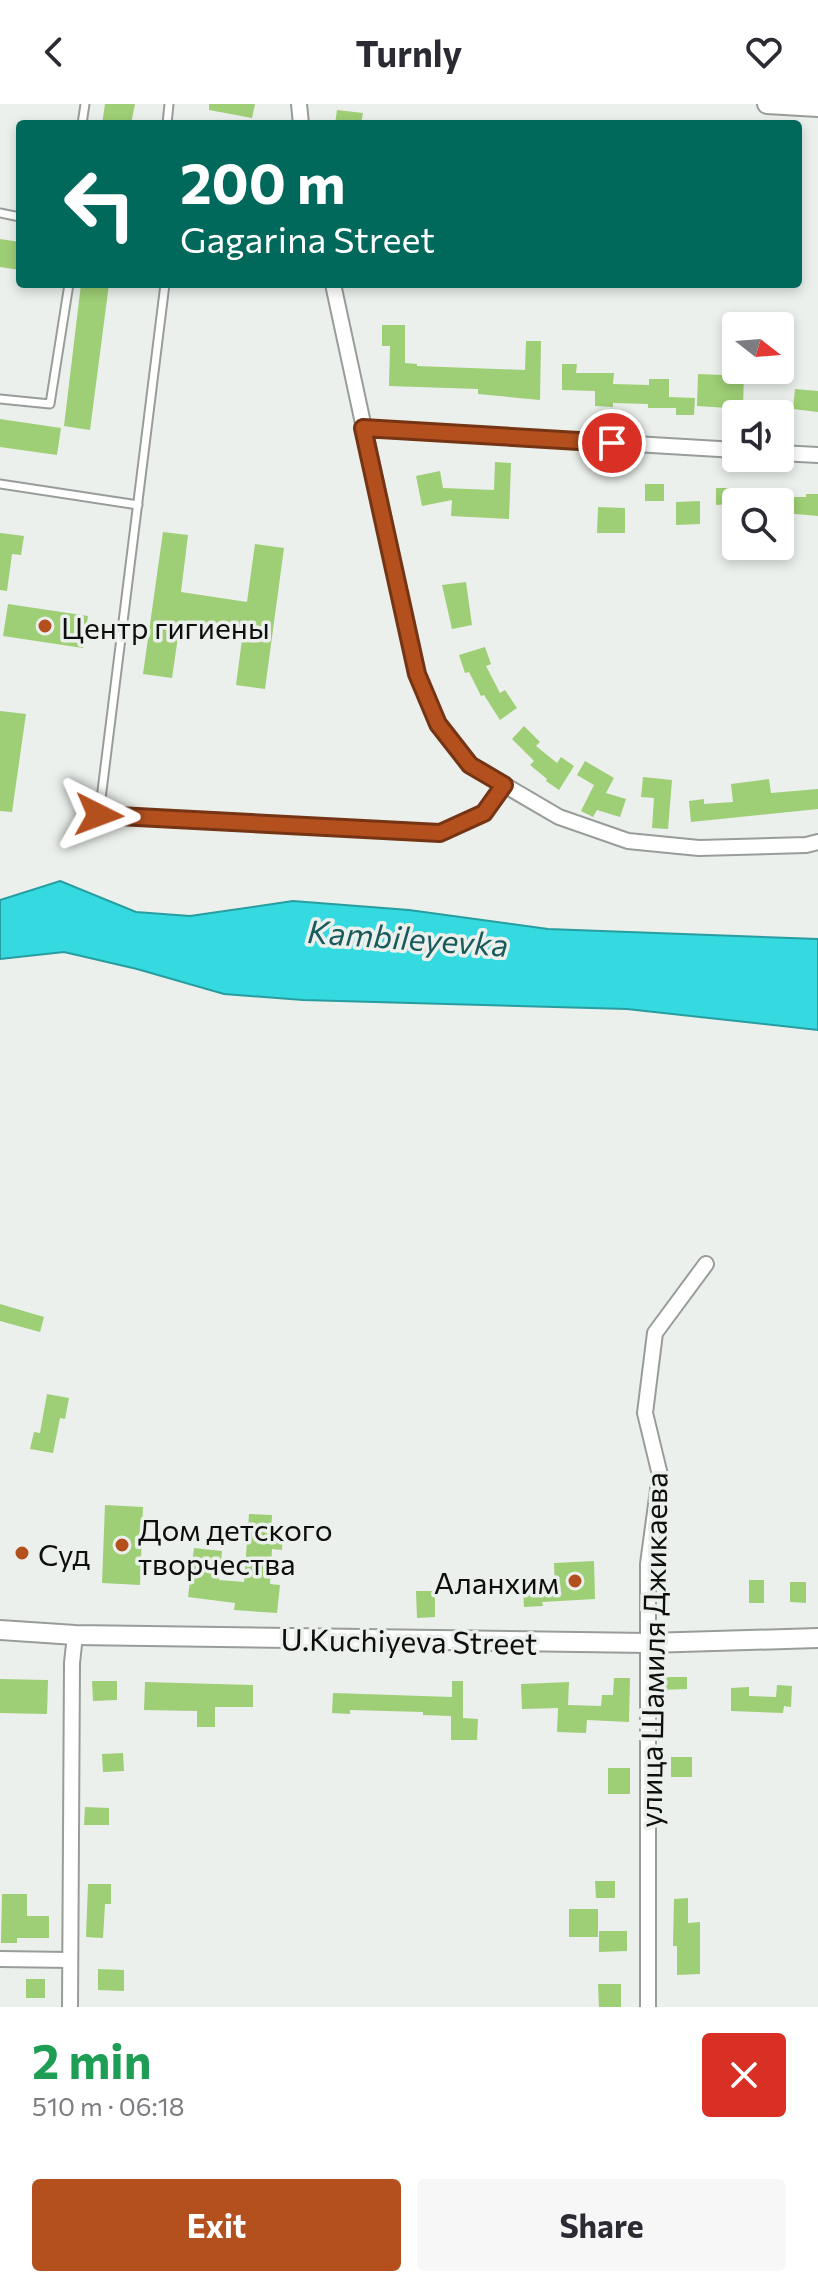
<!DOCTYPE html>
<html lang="en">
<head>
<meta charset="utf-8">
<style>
	:root { --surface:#fff; --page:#f7f7f7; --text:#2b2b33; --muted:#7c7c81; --accent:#b4501e }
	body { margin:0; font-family:Commissioner,sans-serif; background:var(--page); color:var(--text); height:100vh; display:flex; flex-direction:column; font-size:30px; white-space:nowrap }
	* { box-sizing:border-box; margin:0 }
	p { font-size:26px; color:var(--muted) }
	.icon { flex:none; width:44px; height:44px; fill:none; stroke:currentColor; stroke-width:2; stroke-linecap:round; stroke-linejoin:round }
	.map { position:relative; height:1903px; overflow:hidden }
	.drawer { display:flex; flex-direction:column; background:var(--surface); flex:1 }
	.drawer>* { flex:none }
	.top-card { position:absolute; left:16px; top:16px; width:786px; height:168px; border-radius:8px; box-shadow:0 4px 12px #0003; background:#00695c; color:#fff; overflow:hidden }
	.needle { width:52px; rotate:107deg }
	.tools { position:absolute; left:722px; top:208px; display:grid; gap:16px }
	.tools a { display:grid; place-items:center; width:72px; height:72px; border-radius:8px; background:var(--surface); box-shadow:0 4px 12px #0003; font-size:40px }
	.pin { position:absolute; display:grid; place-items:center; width:68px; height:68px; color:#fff; margin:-34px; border:4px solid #fff; border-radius:50%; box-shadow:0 2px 8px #0007 }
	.me { position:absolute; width:88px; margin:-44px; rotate:93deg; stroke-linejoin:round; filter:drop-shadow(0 0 6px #0008) }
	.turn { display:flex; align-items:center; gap:28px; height:168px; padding:0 32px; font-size:36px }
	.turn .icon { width:104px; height:104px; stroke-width:2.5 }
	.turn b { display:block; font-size:56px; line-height:68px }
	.round { display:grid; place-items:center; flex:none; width:84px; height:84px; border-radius:8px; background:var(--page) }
	.headline { display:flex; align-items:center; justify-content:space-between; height:136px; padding:0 32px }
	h1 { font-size:48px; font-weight:700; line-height:60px; color:#1e9e55 }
	.action { display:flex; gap:16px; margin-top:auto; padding:16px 32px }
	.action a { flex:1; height:92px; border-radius:8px; background:var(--accent); color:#fff; font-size:32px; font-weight:700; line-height:92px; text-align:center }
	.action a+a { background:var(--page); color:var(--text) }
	header { display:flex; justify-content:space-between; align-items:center; height:104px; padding:0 32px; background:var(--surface); font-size:36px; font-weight:700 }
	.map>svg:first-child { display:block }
</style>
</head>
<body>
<header><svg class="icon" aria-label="back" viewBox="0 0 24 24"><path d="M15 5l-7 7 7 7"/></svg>Turnly<svg class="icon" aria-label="heart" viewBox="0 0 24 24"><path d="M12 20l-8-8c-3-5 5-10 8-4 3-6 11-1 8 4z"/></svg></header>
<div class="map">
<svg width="818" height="1903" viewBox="0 0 818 1903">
	<rect width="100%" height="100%" fill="#ebf0ec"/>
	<!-- water -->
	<path fill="#34dadf" stroke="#289da0" stroke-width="2" d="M60 777 136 808 190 812 293 797 409 806 548 825 818 835V926L627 905 303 896 224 890 137 865 64 848 0 855V796Z"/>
	<!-- building -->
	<g fill="#9ece75">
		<path d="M105 0H135L131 20H102Z"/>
		<path d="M209 0H255L252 14 209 6Z"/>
		<path d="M337 6 363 9 361 20H335Z"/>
		<path d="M0 135 20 138V166L0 163Z"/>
		<path d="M81 180H109L90 326 64 322Z"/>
		<path d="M382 221H405V259L417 260V262L525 266 526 237H541L540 296 478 290V285L389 282 390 242H382Z"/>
		<path d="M562 260H577L576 269H614L613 280 649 281V275H669V293L695 294 694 311H676V304H648V300L613 299V303L595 302V287L562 286Z"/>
		<path d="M723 269H744L743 305 697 302 698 270 723 271Z"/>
		<path d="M795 285 818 287V308L793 305Z"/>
		<path d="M0 315 61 324 57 351 0 343Z"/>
		<path d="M495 358 511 359 509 415 451 412 452 396 422 402 416 372 440 367 443 384 494 386Z"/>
		<rect x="645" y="380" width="19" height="17"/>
		<path d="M716 384H731V387L760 386V398L716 401Z"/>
		<path d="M806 390H818V412L784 409V393H806Z"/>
		<path d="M700 397V420L676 421V398Z"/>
		<path d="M598 403 625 404V429H597Z"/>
		<path d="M163 428 188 431 181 488 247 498 255 440 284 444 265 585 236 581 243 528 180 519 172 574 143 570Z"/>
		<path d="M0 429 24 432 21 451 12 450 7 487 0 486Z"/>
		<path d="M466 478 472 521 452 525 442 481Z"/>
		<path d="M8 500 88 512 83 544 3 532Z"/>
		<path d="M485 543 491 560 486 562 500 589 505 586 517 604 500 616 484 591 481 592 469 568 465 569 459 551Z"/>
		<path d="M0 607 26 610 12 708 0 707Z"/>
		<path d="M524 622 540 638 536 642 557 659 561 653 574 662 559 686 546 677 547 675 530 661 534 657 512 635Z"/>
		<path d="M585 657 614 674 606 689 626 695 620 713 597 706 593 713 581 707 594 681 577 671Z"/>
		<path d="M643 673 672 676 668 725 652 724 654 694 641 693Z"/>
		<path d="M769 675 771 689 818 685V705L691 718 689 697 704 695V700L733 698 731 680Z"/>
		<path d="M0 1200 44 1213 40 1228 0 1217Z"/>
		<path d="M47 1290 69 1294 65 1315 60 1314 53 1349 30 1345 34 1328 40 1329Z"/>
		<path d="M105 1401 143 1403 140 1481 102 1479Z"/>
		<path d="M249 1410 272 1411 271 1430 283 1431 282 1446 272 1445 270 1480 280 1481 277 1509 234 1506 235 1499 188 1493 194 1444 222 1447 219 1476 244 1478Z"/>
		<path d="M594 1457 595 1495 542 1498 543 1502 524 1503 523 1485 555 1484 554 1459Z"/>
		<rect x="749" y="1476" width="15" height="23"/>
		<path d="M790 1478H806V1499L790 1498Z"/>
		<path d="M416 1487H435V1513L417 1514Z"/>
		<path d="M660 1573H687V1585L660 1586Z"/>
		<path d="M614 1574H630L629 1618 587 1616 586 1629 557 1628 558 1604 522 1605 521 1580 569 1578 568 1601 601 1602 602 1591H613Z"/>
		<path d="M0 1575 48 1576 47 1610 0 1609Z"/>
		<path d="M92 1577H117V1596L93 1597Z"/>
		<path d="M452 1577H463V1614L478 1615 477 1636H451V1612L423 1611V1608L350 1606V1610L332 1609 333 1589 452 1593Z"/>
		<path d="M145 1578 253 1581V1603H215V1623H197V1607L144 1606Z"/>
		<path d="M777 1581 792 1582 791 1603 784 1602 783 1609 731 1607V1584L749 1583V1592L776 1593Z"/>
		<path d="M123 1649 124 1667 103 1668 102 1650Z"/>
		<rect x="671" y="1653" width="21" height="20"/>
		<rect x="608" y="1664" width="22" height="26"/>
		<path d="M85 1703 109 1704V1721H84Z"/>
		<path d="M595 1777H615V1794H596Z"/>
		<path d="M88 1780H111V1800H105L103 1834 86 1833Z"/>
		<path d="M2 1790H27V1812H49V1834H17V1839H1Z"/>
		<path d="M688 1794V1819L700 1818V1870L677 1871V1842H673L674 1795Z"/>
		<rect x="569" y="1805" width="29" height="28"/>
		<path d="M599 1827H627V1847L599 1848Z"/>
		<path d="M98 1865 124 1866V1887L98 1886Z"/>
		<rect x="26" y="1875" width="19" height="19"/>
		<path d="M598 1880H621V1903H599Z"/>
	</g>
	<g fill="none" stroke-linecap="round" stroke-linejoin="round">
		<!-- lane casing -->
		<g stroke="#989d99" stroke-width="11">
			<g id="lane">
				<path d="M82 20 85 0"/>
				<path d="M167 20 169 0"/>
				<path d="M0 109 20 113"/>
				<path d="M165 180 99 711 440 729 484 709 504 681"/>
				<path d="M0 295 50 300 69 180"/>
				<path d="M0 380 138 401"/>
			</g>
		</g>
		<!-- street casing -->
		<g stroke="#989d99" stroke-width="18">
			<g id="street">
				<path d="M299 0 301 20"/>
				<path d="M333 180 417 570 438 620 470 661 559 713 628 737 699 744 806 741 818 738"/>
				<path d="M363 324 736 346"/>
				<path d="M780 349 818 351"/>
				<path d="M0 1855 70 1856"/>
				<path d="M70 1903 72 1559 75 1531"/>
				<path d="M648 1903V1460L660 1371 645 1309 655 1229 706 1160"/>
			</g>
		</g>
		<!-- secondary casing -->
		<g stroke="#989d99" stroke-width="22">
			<g id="secondary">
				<path d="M767 0 818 3"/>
				<path d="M0 1526 75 1531 648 1539 818 1534"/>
			</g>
		</g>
		<!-- lane -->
		<use href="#lane" stroke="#fff" stroke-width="7"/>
		<!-- street -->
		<use href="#street" stroke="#fff" stroke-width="14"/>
		<!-- secondary -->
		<use href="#secondary" stroke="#fff" stroke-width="18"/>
	</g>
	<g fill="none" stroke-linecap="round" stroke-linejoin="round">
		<!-- route casing -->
		<g stroke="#753414" stroke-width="20">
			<path id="route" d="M99 711 440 729 484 709 504 681 470 661 438 620 417 570 363 324 612 339"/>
		</g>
		<!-- route -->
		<use href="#route" stroke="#b4501e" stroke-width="14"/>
	</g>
	<!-- markers -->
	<g fill="#b4501e" stroke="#ebf0ec" stroke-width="3">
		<circle cx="45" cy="522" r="8"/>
		<circle cx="122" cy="1441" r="8"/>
		<circle cx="22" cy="1449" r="8"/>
		<circle cx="575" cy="1477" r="8"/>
	</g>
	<g text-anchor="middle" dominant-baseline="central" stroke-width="7" stroke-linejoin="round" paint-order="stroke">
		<!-- poi labels -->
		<g font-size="30" fill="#0d0e0d" stroke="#ebf0ec" text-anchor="start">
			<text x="61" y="522">Центр гигиены</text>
			<text x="138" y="1424">Дом детского<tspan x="138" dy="34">творчества</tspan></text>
			<text x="38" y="1449">Суд</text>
			<text x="559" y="1477" text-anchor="end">Аланхим</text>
		</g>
		<!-- street labels -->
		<g font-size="30" fill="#0d0e0d" stroke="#ebf0ec">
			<text transform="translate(409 1536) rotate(1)">U.Kuchiyeva Street</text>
			<text transform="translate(652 1546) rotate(-89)">улица Шамиля Джикаева</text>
		</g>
		<!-- water labels -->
		<g font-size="32" font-style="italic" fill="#195a5d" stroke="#ebf0ec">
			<text transform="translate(408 833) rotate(4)">Kambileyevka</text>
		</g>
	</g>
</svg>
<div class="tools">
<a><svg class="needle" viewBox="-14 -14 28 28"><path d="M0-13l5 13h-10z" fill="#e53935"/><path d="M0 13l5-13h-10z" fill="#7c7c81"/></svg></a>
<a><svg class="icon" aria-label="sound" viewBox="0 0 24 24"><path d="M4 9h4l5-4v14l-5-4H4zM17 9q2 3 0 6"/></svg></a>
<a><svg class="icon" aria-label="search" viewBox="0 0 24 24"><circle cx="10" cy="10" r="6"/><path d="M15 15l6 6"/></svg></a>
</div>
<div class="pin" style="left:612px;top:339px;background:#d93025"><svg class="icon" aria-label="arrive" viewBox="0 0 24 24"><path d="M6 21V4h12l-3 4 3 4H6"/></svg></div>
<svg class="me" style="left:99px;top:711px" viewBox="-20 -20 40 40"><path d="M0-17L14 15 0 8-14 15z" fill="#b4501e" stroke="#fff" stroke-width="4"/></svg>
<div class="top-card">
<div class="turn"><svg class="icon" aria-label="left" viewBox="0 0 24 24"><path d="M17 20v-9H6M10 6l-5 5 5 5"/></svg><div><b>200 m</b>Gagarina Street</div></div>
</div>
</div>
<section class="drawer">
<div class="headline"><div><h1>2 min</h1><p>510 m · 06:18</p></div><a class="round" style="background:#d93025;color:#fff"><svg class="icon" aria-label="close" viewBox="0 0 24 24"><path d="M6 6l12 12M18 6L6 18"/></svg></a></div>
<div class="action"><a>Exit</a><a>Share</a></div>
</section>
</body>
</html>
